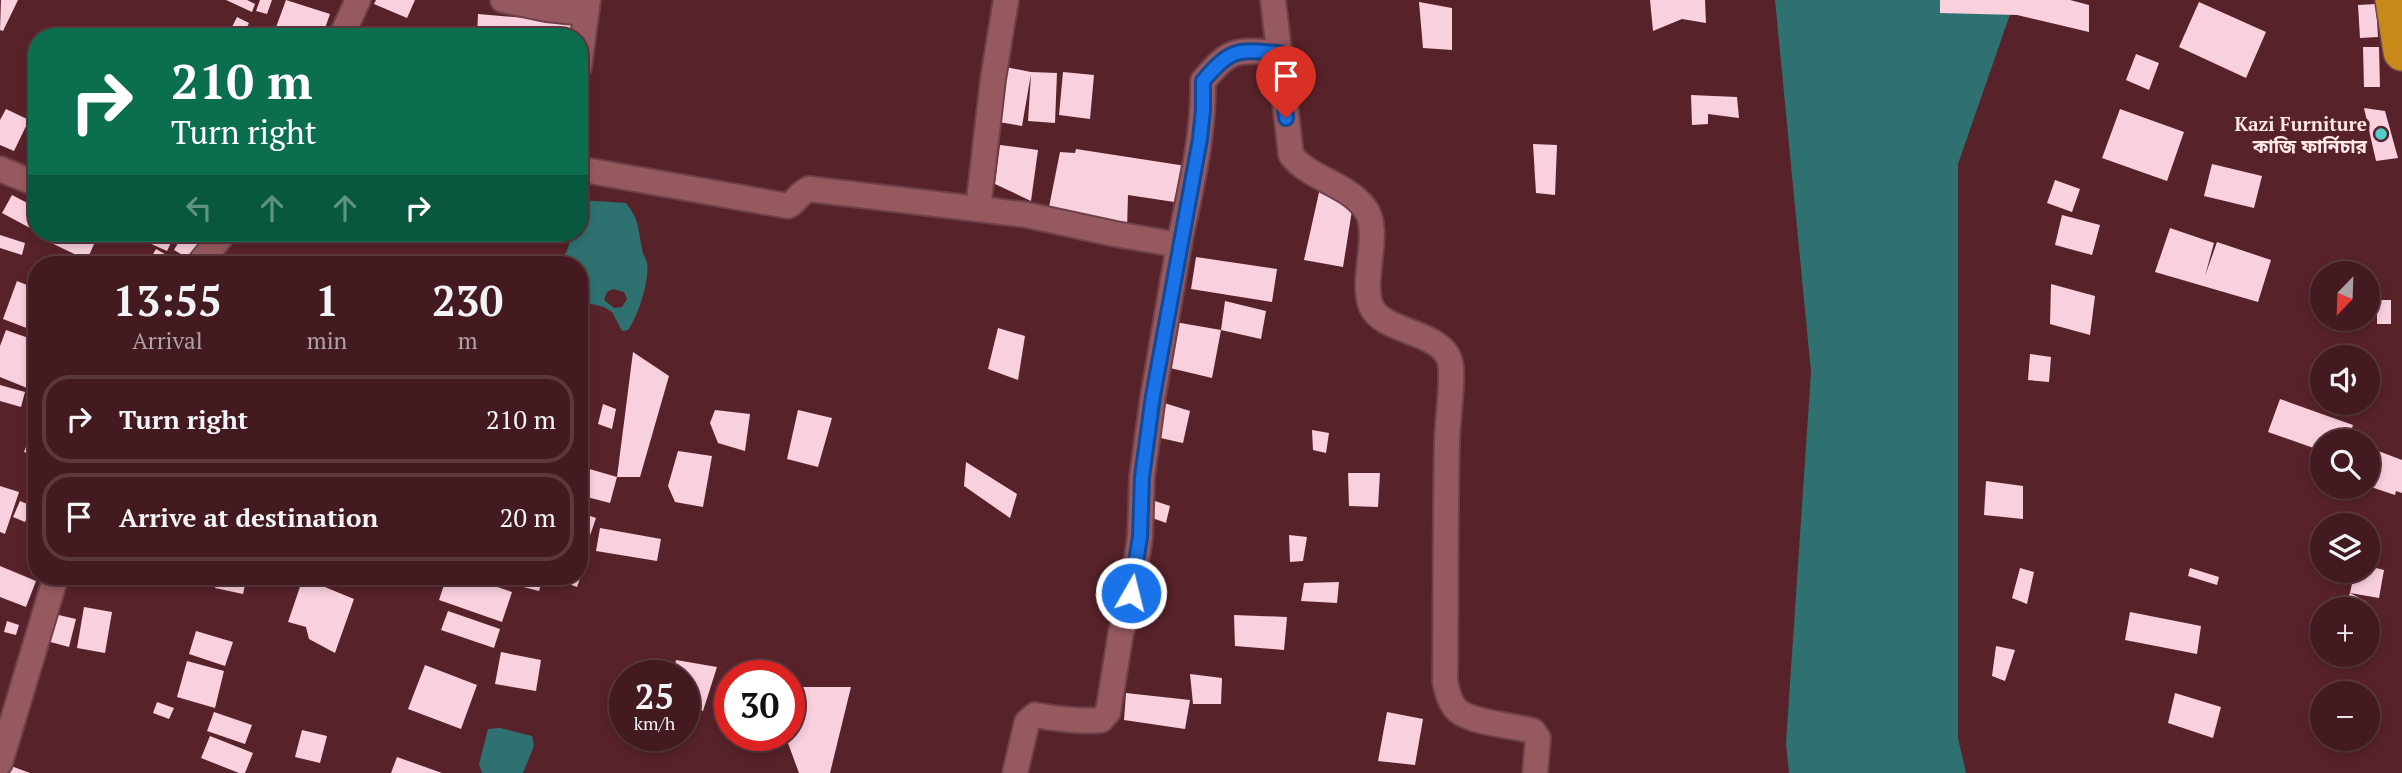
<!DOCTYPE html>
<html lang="en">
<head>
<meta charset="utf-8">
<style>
	:root { --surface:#421a20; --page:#492329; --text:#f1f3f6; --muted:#aea1a5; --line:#5a383e }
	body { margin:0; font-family:"PT Serif","Noto Sans Bengali",serif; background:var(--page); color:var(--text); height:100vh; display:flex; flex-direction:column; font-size:26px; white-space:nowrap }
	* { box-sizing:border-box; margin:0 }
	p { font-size:23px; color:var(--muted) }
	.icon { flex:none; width:38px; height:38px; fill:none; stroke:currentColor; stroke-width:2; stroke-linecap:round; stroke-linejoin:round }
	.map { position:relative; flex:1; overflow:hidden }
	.side { position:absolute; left:28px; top:256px; width:560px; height:329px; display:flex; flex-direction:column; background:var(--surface); border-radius:28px; box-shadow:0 4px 10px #0003,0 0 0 2px var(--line) }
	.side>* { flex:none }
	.top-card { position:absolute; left:28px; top:28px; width:560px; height:214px; border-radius:28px; box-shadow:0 4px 10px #0003,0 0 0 2px var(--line); background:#0b6e4f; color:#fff; overflow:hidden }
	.needle { width:46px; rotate:203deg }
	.fabs { position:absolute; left:2310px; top:261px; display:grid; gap:14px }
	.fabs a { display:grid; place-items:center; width:70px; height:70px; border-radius:50%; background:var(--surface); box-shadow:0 4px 10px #0003,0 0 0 2px var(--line); font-size:35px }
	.speed { position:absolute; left:609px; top:660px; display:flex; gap:14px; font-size:35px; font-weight:700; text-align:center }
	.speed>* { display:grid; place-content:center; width:91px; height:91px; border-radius:50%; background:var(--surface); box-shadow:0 4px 10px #0003,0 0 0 2px var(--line); line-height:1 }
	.speed small { font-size:18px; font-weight:400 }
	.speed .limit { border:10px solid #d22; background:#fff; color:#111 }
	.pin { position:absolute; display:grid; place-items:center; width:60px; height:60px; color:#fff; margin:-72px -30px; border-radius:50% 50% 50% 0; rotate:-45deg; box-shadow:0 0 7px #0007 }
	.pin .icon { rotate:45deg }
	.me { position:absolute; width:77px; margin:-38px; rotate:8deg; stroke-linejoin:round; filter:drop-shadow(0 0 5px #0008) }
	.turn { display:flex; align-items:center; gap:24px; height:147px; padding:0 28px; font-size:32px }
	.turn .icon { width:91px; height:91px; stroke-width:2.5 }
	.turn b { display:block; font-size:49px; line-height:60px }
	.lanes { display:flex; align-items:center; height:66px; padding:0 28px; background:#0003; justify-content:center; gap:35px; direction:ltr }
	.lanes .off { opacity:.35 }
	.eta { display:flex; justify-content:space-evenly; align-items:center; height:119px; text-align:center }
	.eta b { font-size:42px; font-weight:600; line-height:49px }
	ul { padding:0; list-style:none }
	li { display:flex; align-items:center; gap:21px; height:88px; margin:0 14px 10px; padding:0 14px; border:4px solid var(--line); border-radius:28px }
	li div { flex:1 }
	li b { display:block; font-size:26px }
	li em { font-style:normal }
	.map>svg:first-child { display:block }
</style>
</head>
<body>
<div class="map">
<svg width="2402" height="773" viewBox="0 0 2402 773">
	<rect width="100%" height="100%" fill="#58222a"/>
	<!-- water -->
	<g fill="#2f7170" fill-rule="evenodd">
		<path d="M1775 0H2015L1958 164V738L1966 773H1789L1786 743 1811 372Z"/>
		<path d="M579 200 626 203C639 219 638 228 642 248 642 253 646 258 647 263 650 279 638 317 628 330L622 331 612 312 604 307 579 301V264H557L567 251 572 233H579ZM613 289 624 292 627 299 622 307 614 308 604 300 607 292Z"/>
		<path d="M500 728 532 736 534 746 523 773H482L479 764 488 729Z"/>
	</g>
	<!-- building -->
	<g fill="#f8d0de">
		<path d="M1 0H18L3 31 0 30Z"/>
		<path d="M226 0H247L255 4 252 12Z"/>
		<path d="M260 0H272L267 14 256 11Z"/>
		<path d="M286 0 330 14 322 37H296L275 30Z"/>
		<path d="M376 0H415L407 18 374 4Z"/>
		<path d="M1650 0H1705L1706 23 1682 19 1653 31Z"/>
		<path d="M1940 0H2070L2089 5V32L2017 15 1940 13Z"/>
		<path d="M1419 2 1452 8V50L1423 48Z"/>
		<path d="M2199 2 2266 32 2246 78 2179 47Z"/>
		<path d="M2376 4 2378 37 2360 38 2358 5Z"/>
		<path d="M478 14 573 22 570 37H477Z"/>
		<path d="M237 17 249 23 242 37H227Z"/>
		<path d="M386 27 413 36V37H382Z"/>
		<path d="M2363 47H2379L2380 87H2364Z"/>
		<path d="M2136 54 2159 63 2149 90 2126 80Z"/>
		<path d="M1001 66 1031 72 1057 73 1055 123 1028 121 1031 74 1022 126 993 121Z"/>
		<path d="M1063 72 1094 75 1090 119 1059 115Z"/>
		<path d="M1691 95 1737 97 1739 118 1708 114V124L1692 125Z"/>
		<path d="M2364 108 2385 111 2398 158 2376 161Z"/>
		<path d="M6 109 29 120 14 151 0 145V120Z"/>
		<path d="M2120 109 2184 132 2167 181 2102 158Z"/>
		<path d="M1533 144 1557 145 1555 195 1536 193Z"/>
		<path d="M1000 145 1038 150 1031 201 995 184Z"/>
		<path d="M1076 149 1186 166 1181 203 1128 195 1127 230 1048 212 1060 152 1075 153Z"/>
		<path d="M2212 164 2262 176 2254 208 2204 196Z"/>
		<path d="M2055 180 2080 189 2072 212 2047 203Z"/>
		<path d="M1320 188 1353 204 1343 267 1304 260Z"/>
		<path d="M12 195 37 208V216L30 228 2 213Z"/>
		<path d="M2062 215 2100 225 2092 255 2055 245Z"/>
		<path d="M2170 228 2214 243 2205 276 2217 242 2271 260 2258 302 2155 272Z"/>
		<path d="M48 233H99L87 260 45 240Z"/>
		<path d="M154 233 175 234 167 251 149 243Z"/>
		<path d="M184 233H189L204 242 193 261 174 250Z"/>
		<path d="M0 235 25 243 22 255 0 248Z"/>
		<path d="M156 249 177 261 175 264H166L152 256Z"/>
		<path d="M1196 257 1277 269 1272 302 1191 289Z"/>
		<path d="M17 281 37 289V332L3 319Z"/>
		<path d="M2051 284 2095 296 2090 335 2050 324Z"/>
		<rect x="2377" y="300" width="14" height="24"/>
		<path d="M1225 301 1266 311 1261 339 1221 330Z"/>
		<path d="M1175 322 1221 330 1212 378 1170 368Z"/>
		<path d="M998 328 1025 336 1018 380 988 369Z"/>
		<path d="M6 330 37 341V392L0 377V346Z"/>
		<path d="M633 352 669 376 640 477H617Z"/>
		<path d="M2030 354 2051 357 2049 382 2028 380Z"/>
		<path d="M0 385 25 392 21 407 0 401Z"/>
		<path d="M2280 399 2353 425 2348 441H2322V451L2268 432Z"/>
		<path d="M1161 402 1190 411 1183 443 1156 437Z"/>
		<path d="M603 404 616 409 612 429 598 424Z"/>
		<path d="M715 410 750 414 745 451 718 443 710 423Z"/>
		<path d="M798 410 832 418 818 467 787 459Z"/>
		<path d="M33 429 37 430V457L24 452Z"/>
		<path d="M1312 430 1329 433 1326 453 1313 450Z"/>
		<path d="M2373 449 2402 460V493L2396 491 2395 495 2368 486V463Z"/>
		<path d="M678 451 712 456 703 507 675 502 668 486Z"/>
		<path d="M966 462 1017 494 1010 518 964 486Z"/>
		<path d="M579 466 617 477 610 503 579 495Z"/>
		<path d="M1348 473H1380L1378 507 1349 506Z"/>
		<path d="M1986 481 2023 486V519L1984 515Z"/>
		<path d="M0 486 19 492 5 534 0 532Z"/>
		<path d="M1152 500 1170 506 1166 523 1147 516Z"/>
		<path d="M20 501 32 506 25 522 13 517Z"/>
		<path d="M579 512 596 518 585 550 579 547Z"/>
		<path d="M600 528 661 539 657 561 596 551Z"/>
		<path d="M1289 535 1307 537 1303 561 1290 562Z"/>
		<path d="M579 556 587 559 577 587 547 576H579Z"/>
		<path d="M0 566 36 581 26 607 0 597Z"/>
		<path d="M2368 566 2384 570 2379 598 2350 593 2355 570H2368Z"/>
		<path d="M2020 568 2034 572 2027 604 2012 598Z"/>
		<path d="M2190 568 2219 577 2217 585 2188 576Z"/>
		<path d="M171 576H213L210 587Z"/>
		<path d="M218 576H247L243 594 215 588Z"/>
		<path d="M447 576H465L512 592 502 622 439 600Z"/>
		<path d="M499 576H543L539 591 497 580Z"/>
		<path d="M303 578 354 599 335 653 309 639 306 627 288 622Z"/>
		<path d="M1339 582 1337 603 1301 601 1304 583Z"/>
		<path d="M2350 593 2367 602 2364 609H2343Z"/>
		<path d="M84 607 112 612 105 653 77 648Z"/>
		<path d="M448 611 500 629 494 648 441 630Z"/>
		<path d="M2130 612 2201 626 2197 654 2125 640Z"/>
		<path d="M50 613 76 619 69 647 43 640Z"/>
		<path d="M1234 615 1287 617 1284 650 1235 646Z"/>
		<path d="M7 621 19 625 16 635 4 632Z"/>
		<path d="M196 631 233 642 225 666 189 654Z"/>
		<path d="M1996 646 2015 650 2005 681 1992 676Z"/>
		<path d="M501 652 541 660 536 691 495 684Z"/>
		<path d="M676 660 717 667 703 711 684 705V676H673Z"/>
		<path d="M187 661 224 671 215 708 177 697Z"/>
		<path d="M425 665 477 685 461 729 408 709Z"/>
		<path d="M1190 674 1222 678 1221 704H1193Z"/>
		<path d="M789 687H851L830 773H799L785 735H789Z"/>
		<path d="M1126 693 1190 700 1185 729 1124 720Z"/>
		<path d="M2175 693 2221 707 2213 738 2168 723Z"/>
		<path d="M157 702 174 708 169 719 153 713Z"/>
		<path d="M214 712 252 725 245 744 207 731Z"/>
		<path d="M1387 712 1423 719 1415 765 1378 761Z"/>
		<path d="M302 730 327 736 320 763 295 757Z"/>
		<path d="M210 736 253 753 245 773H239L201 758Z"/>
		<path d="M397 757 442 773H391Z"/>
		<path d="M11 766 30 773H9Z"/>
	</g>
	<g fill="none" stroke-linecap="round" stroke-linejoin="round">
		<!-- minor casing -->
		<g stroke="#6e414a" stroke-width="28">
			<g id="minor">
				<path d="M503 0 547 9 585 13"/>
				<path d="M1006 0 993 79 978 209 1027 215 1115 234 1179 245 1153 396 1142 477 1140 537 1129 610 1121 632 1108 712 1101 720C1079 722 1057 719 1035 715L1027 722 1015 773"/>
				<path d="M1273 0 1291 155C1310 179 1345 183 1364 207 1383 230 1360 278 1371 306 1382 333 1443 331 1450 362 1454 379 1447 422 1447 442 1445 522 1446 602 1445 682 1447 691 1449 700 1455 708 1467 723 1513 725 1533 731L1538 738 1535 773"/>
				<path d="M341 37 358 0"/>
				<path d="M579 67 588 0"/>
				<path d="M0 169 37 184"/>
				<path d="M579 169 788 206C797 201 799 193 809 189L978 209"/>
				<path d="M1179 245C1190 191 1204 137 1203 81 1231 47 1237 50 1279 53"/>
				<path d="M199 264 224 233"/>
				<path d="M0 763 56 576"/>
			</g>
		</g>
		<!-- highway casing -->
		<g stroke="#6e414a" stroke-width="40">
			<path id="highway" d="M2394 0 2402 52"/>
		</g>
		<!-- minor -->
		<use href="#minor" stroke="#96595f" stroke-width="24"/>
		<!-- highway -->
		<use href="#highway" stroke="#c8881a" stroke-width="37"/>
	</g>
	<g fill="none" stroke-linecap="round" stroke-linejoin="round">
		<!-- route casing -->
		<g stroke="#114b97" stroke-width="18">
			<path id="route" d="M1131 593 1140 537 1142 477 1153 396 1200 139 1203 110V81C1232 47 1237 50 1279 53L1286 118"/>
		</g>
		<!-- route -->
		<use href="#route" stroke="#1a73e8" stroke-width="12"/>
	</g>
	<!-- markers -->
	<circle fill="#53cdcb" stroke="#58222a" stroke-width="2.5" cx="2381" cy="134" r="7"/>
	<g text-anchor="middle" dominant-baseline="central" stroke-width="7" stroke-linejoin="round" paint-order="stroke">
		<!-- poi labels -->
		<g font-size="19" font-weight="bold" fill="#fee8e9" stroke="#58222a" text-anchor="end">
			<text x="2367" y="123">Kazi Furniture<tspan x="2367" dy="22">কাজি ফার্নিচার</tspan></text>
		</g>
	</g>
</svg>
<div class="fabs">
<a><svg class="needle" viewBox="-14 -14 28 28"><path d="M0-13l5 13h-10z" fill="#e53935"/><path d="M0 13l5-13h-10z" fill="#aea1a5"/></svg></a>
<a><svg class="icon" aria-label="sound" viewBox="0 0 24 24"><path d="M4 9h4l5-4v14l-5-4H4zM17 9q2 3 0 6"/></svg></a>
<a><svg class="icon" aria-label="search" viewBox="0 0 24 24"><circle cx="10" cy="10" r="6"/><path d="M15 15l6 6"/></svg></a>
<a><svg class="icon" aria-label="layers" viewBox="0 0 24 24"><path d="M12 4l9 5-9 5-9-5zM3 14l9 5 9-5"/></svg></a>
<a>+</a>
<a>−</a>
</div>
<div class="speed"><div>25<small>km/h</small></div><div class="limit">30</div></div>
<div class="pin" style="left:1286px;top:118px;background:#d93025"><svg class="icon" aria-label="arrive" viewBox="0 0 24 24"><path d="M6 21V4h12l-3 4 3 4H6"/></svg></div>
<svg class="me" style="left:1131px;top:593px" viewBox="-20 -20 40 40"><circle r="17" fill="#1a73e8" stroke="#fff" stroke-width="3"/><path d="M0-11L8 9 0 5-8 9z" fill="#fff"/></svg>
<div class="top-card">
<div class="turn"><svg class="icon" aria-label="right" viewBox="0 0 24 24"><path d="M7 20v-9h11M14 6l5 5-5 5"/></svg><div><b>210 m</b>Turn right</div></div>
<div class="lanes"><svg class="icon off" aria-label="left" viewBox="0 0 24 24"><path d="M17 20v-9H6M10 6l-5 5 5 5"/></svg><svg class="icon off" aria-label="ahead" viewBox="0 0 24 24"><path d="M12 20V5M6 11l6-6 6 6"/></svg><svg class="icon off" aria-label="ahead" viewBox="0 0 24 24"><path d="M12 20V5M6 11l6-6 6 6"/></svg><svg class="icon" aria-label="right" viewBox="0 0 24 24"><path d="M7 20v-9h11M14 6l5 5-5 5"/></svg></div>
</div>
<section class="side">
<div class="eta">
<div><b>13:55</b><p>Arrival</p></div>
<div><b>1</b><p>min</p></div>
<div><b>230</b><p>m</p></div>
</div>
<ul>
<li><svg class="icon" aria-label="right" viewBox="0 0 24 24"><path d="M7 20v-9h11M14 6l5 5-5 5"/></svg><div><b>Turn right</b></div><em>210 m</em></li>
<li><svg class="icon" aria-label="arrive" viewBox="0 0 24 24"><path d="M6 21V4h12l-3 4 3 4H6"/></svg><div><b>Arrive at destination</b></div><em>20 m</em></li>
</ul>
</section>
</div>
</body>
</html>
